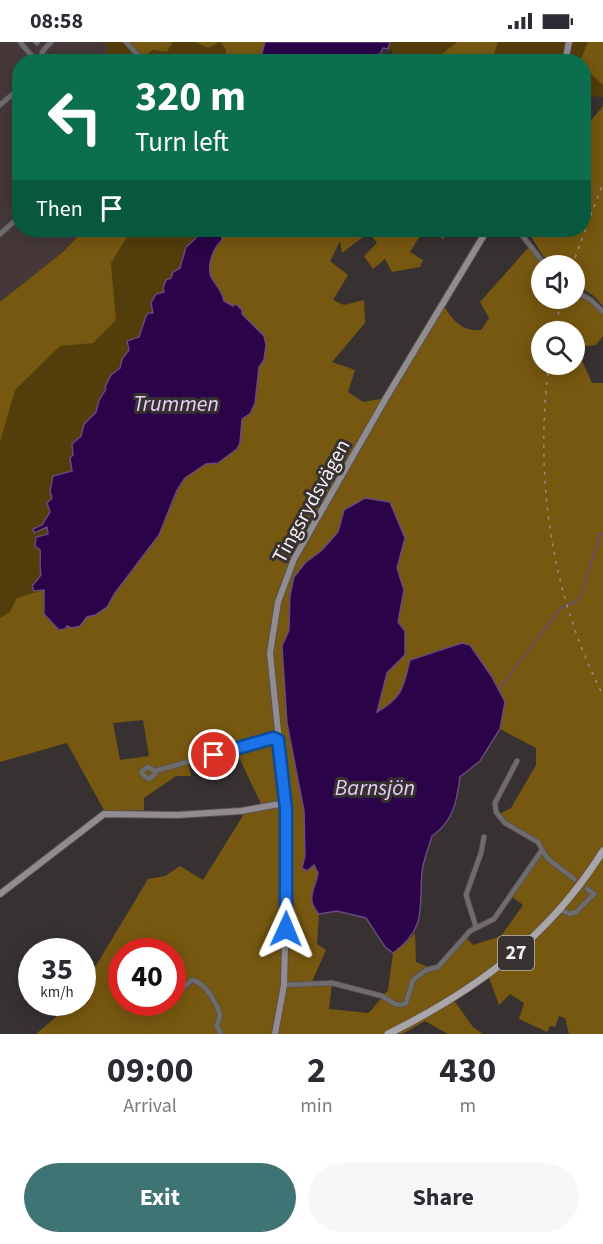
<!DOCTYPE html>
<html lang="en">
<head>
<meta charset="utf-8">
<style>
	:root { --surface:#fff; --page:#f7f7f7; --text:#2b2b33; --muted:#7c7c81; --accent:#3e7473 }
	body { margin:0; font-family:"Source Sans 3",sans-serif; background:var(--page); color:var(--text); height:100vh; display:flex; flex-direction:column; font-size:22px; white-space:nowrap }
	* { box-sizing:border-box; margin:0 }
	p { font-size:20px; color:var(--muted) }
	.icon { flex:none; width:33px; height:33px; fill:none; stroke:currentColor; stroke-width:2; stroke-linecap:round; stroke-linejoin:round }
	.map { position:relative; height:992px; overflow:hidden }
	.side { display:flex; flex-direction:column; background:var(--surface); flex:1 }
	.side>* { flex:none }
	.guide { position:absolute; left:12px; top:12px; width:579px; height:183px; border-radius:24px; box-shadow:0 3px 15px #0003; background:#0b6e4f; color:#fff; overflow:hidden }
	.controls { position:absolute; left:531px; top:213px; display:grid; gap:12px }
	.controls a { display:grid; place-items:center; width:54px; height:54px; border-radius:50%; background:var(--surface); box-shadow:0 3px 15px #0003; font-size:30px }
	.speed { position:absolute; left:18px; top:896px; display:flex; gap:12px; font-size:30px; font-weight:700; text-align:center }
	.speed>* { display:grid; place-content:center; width:78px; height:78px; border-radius:50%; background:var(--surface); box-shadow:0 3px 15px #0003; line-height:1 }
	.speed small { font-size:15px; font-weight:400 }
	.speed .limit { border:9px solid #d22; background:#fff; color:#111 }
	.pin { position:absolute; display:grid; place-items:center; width:51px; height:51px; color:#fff; margin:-26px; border:3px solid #fff; border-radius:50%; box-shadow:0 2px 6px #0007 }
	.me { position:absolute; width:66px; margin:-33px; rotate:1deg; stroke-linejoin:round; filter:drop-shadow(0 0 4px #0008) }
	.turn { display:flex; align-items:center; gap:21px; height:126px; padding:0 24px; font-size:27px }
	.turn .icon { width:78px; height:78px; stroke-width:2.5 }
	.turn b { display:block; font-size:42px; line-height:51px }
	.then { display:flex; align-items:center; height:57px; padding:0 24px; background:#0003; gap:12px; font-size:22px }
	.eta { display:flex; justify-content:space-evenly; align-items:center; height:102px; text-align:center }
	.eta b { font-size:36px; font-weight:700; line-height:42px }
	.button { display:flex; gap:12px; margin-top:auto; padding:12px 24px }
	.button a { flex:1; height:69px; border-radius:36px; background:var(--accent); color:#fff; font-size:24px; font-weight:700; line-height:69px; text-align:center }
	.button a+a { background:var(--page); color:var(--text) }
	.status { display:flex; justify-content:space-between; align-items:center; height:42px; padding:0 30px; background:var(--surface); direction:ltr }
	.status svg { height:16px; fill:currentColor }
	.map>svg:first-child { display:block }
</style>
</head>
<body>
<div class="status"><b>08:58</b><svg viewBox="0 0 49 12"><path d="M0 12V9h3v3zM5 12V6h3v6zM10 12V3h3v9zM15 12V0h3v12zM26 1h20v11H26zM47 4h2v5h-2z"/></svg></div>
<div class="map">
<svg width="603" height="992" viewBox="0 0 603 992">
	<rect width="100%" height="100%" fill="#383131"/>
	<!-- built -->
	<path fill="#463839" d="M0 0H103L109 6V10L99 19 20 20V188H84L63 210 0 260Z"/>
	<!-- green -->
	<g fill="#533d0b">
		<path d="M103 0H126L144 16 153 8 167 10 173 0H195L208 6 219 0 226 8 224 19 98 20 108 10 106 8 108 6Z"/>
		<path d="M390 0H457L433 19 383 20 385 13 392 16V9L388 7Z"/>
		<path d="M498 0H588L580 19H497L494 12Z"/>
		<path d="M584 25 603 42V55L584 54Z"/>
		<path d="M84 188H200L195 197 186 205 180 226C174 230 172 235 166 238L164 250 157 252 154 271 146 274 139 295 127 299 129 308 122 317 120 327C113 330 102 351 98 359 97 362 98 366 96 369 91 379 84 381 81 394L72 402 73 413 70 416 72 429 56 432 50 449 52 456 47 463 50 470 42 483 36 485 34 491 47 485 48 492 42 494C40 507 38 521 41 533L37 539 35 549 222 198 221 188 340 198 332 216 0 676V260L63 210Z"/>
	</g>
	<!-- forest -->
	<g fill="#775810" fill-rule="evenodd">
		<path d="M126 0H173L167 10 153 8 141 16Z"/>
		<path d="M195 0H265L260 20 224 19 226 8 220 0 208 6Z"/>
		<path d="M457 0H498L494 12 497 19H433Z"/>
		<path d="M588 0H603V43L584 25V20L580 19Z"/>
		<path d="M603 64V264L594 254 575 242 574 224 554 223 543 214 527 188H584V87Z"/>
		<path d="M84 188H131L111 221 116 278 93 301 60 304 15 348 0 400V260L63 210Z"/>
		<path d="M221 188H451L443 197 431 188 423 189 410 210 423 218 420 225 392 230 385 217 373 227 364 214 377 201 369 190 342 211 340 199 330 219 348 233 333 258 344 263 364 258 365 281 332 320 355 328 348 350 363 360 386 356 442 261C452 277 461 290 481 288L489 276 480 260 529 205 546 223 542 224V256H574L575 249 591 258 603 270V294L596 303 576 305 592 341H603V992H569L565 976 559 974 555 985 550 984 547 990 519 977 524 961 510 952 499 963 488 933 453 957 473 985 483 992H448L425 979 402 992H36L62 970 65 960H82L83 934 97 922 148 837 165 834 180 824 203 838 244 772 263 766 235 707 188 718 191 734H176L144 756V768L105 770 67 701 0 720V576L10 570 17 556 44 548V572L67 584 107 565 115 551 159 493 178 448 185 436 206 422 218 421 233 409 241 391 242 377 255 361 259 325 264 318V294L242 272 236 262 233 264 224 259C222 249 218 246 213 238 205 227 213 206 222 198ZM542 290H574V322H542ZM390 460 404 496 397 526 404 548 398 580 405 613 387 631 377 671 398 655 404 643 410 618 445 606 505 660 500 687 536 706V723L511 766 498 773 505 781 541 804 542 808 511 854 523 863 501 894 473 903 465 894 433 927 416 920 415 891 404 903 393 911 388 948 369 971 329 967 332 941 311 942 326 908 317 902 319 872C305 857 315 848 318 830L314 823 302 826 305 814 304 769 287 681 282 604 289 588 305 521 322 508 338 490 344 468ZM143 678 149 714 120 718 113 681ZM122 909H172V960H122Z"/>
	</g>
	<!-- water -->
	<g fill="#2b0348" stroke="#684a7b" stroke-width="1.5">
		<path d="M265 0H390L388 7 383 6 380 12 375 13 374 19H260Z"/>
		<path d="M200 188H221L222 198C213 206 205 227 213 238 218 246 222 249 224 259L233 264 236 262 242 268V272L264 294 266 303 264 318 259 325 255 361 250 372 242 377 240 401 237 407 218 421 206 422 185 436 177 448 159 493 115 551 107 565 95 573 87 575 80 584 72 586 67 584 65 587 59 588 44 572V548L34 549 32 544 41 533C39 524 41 517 40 508L35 504 36 495 48 492 47 485 34 491 33 487 42 483 50 470 47 461 52 456 50 449 53 434 72 429 70 416 73 413 72 402 81 394 84 382 96 370 99 358 106 347 105 345 111 333 120 326 122 317 129 308 127 299 139 295 146 274 148 271H153L151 261 156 252 164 250 163 246 166 238 171 236 173 230 180 226 186 205 195 197Z"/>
		<path d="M365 456 390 460 405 496 397 526 404 548 398 580 405 589V613L387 631 377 670C403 655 403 646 410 618L462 601 470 603 492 635 505 660 500 687 480 719 460 735C457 759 453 780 432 794 429 805 423 819 422 830 419 866 427 887 393 911L385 905 366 876 337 869 319 872C305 857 315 848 318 831L314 823 307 829 302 826 305 814 304 769 287 681 282 604 289 588 290 553 294 535 305 521 322 508 338 490 344 468Z"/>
	</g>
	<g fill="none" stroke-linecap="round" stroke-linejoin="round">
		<!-- stream -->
		<path stroke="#684a7b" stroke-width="1.5" d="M499 647 561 566 575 560 581 554 600 492H603"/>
		<!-- street casing -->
		<g stroke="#565050" stroke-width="6">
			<g id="street">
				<path d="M20 0 37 20"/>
				<path d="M36 0 37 1"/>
				<path d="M126 0 144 20"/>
				<path d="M44 20 42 10 51 0"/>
				<path d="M0 63 20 46"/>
				<path d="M518 188 546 224"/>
				<path d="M0 192 20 174"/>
				<path d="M574 249 591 258 603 270"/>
				<path d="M517 719 495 761 496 770 505 781 538 800 547 816 574 837"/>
				<path d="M155 729V732L149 737 142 732V729L148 725 155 729 273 696 278 698"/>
				<path d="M561 868 570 872 576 870 594 852 587 847"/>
				<path d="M476 885 466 853 481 811 484 795"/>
				<path d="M284 943 332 941 382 954 395 962 401 963 406 961 413 938 426 928 438 925 470 889 494 877 542 808"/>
				<path d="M180 948 192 938C206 941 216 960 220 973L217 984 221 992"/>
			</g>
		</g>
		<!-- secondary casing -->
		<g stroke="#565050" stroke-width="8">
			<g id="secondary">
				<path d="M565 20 569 0"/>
				<path d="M0 852 104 772 177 773 241 769 285 761"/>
				<path d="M275 992 284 943 287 825 286 767 270 611 278 560 294 517 386 356 487 188"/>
			</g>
		</g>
		<!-- primary casing -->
		<g stroke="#565050" stroke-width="8">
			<path id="primary" d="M388 992C478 947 549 895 603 809"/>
		</g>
		<!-- street -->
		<use href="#street" stroke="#6f6c6e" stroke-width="4.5"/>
		<!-- secondary -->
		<use href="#secondary" stroke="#918c8f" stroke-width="6"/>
		<!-- primary -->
		<use href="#primary" stroke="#aaa5a8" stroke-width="7"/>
		<!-- rail -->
		<g stroke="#948e8f" stroke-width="1.5" stroke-dasharray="3 6" stroke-linecap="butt">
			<path d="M572 224 603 141"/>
			<path d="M554 290 562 256"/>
			<path d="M549 322C534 435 551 552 603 653"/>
		</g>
	</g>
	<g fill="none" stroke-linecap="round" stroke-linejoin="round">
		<!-- route casing -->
		<g stroke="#114b97" stroke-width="15">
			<path id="route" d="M214 713 273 696 278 698 286 767V887"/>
		</g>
		<!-- route -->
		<use href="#route" stroke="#1a73e8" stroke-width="10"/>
	</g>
	<g text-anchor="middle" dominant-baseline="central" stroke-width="6" stroke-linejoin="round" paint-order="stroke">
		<!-- shield labels -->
		<rect fill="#383131" stroke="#bcb7b7" stroke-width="1.5" x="498" y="894" width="36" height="34" rx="4.5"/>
		<g font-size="20" font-weight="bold" fill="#f5f0f1">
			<text x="516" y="911">27</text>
		</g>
		<!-- street labels -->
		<g font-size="21" fill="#f5f0f1" stroke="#383131">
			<text transform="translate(311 459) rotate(-61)">Tingsrydsvägen</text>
		</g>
		<!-- water labels -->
		<g font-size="22" font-style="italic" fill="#e3d1fa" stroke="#383131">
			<text x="176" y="362">Trummen</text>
			<text x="375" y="746">Barnsjön</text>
		</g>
	</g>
</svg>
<div class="controls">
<a><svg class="icon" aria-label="sound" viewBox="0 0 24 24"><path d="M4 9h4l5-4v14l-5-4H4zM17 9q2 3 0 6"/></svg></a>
<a><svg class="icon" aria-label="search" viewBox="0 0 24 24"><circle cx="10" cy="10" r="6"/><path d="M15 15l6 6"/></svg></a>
</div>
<div class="speed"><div>35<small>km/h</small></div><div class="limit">40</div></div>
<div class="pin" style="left:214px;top:713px;background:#d93025"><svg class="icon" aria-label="arrive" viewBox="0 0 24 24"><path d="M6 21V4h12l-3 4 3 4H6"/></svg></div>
<svg class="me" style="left:286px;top:887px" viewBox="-20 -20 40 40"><path d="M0-17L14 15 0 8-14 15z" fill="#1a73e8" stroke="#fff" stroke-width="4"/></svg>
<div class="guide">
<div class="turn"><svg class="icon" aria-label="left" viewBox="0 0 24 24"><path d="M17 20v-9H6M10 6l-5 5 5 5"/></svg><div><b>320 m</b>Turn left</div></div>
<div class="then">Then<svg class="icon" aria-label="arrive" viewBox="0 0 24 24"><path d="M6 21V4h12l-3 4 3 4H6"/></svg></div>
</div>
</div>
<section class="side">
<div class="eta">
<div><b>09:00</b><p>Arrival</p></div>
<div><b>2</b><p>min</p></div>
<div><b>430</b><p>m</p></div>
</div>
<div class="button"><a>Exit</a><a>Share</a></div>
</section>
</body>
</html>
